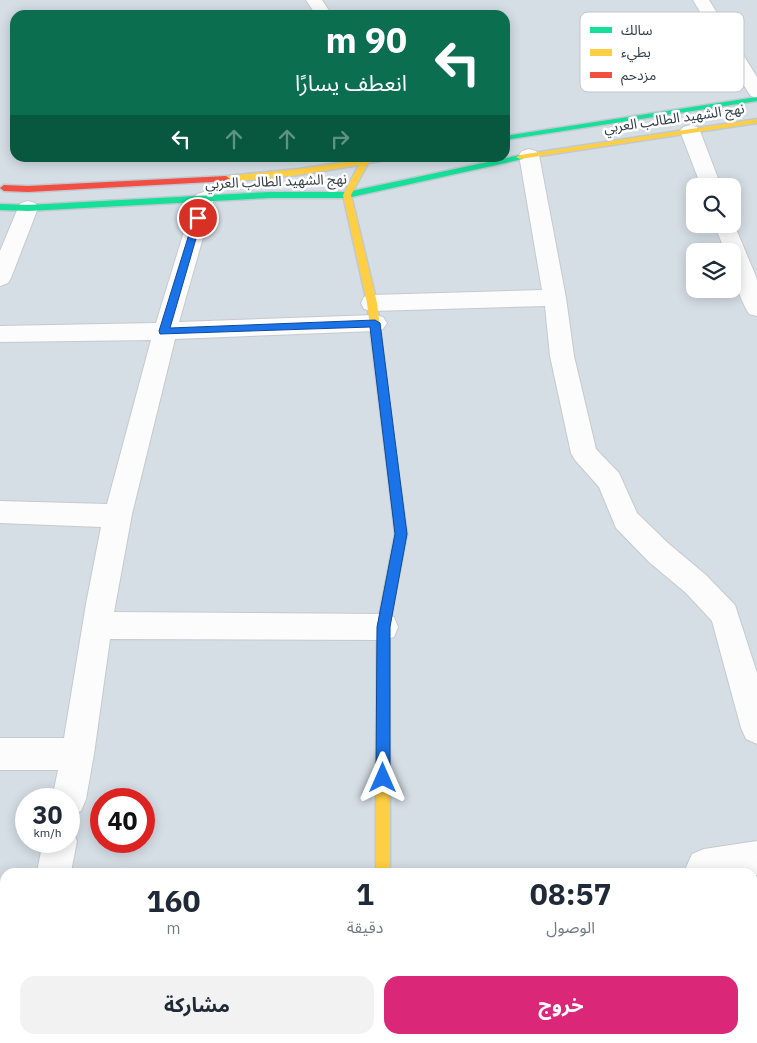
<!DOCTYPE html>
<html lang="ar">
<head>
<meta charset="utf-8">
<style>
	:root { --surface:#fff; --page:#f2f2f3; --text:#1f2937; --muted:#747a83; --accent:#db2777 }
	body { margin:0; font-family:"IBM Plex Sans","Noto Sans Arabic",sans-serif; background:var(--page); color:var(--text); direction:rtl; height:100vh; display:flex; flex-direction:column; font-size:19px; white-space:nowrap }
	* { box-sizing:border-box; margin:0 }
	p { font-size:16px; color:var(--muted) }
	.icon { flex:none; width:28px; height:28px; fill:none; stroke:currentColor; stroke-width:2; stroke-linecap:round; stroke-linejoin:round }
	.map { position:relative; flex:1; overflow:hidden; direction:ltr }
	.details { position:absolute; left:0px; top:868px; width:758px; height:176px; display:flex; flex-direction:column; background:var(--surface); border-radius:15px 15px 0 0; box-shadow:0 2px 12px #0003; direction:rtl }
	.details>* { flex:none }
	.top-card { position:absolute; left:10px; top:10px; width:500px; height:152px; border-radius:15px; box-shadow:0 2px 12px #0003; direction:rtl; background:#0b6e4f; color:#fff; overflow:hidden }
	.tools { position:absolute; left:686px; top:178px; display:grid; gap:10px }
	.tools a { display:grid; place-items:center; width:55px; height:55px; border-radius:10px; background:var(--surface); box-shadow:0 2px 12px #0003; font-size:25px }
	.speed { position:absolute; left:15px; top:788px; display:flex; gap:10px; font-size:25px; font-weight:700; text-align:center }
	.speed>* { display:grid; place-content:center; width:65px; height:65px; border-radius:50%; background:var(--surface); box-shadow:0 2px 12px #0003; line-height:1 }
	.speed small { font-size:12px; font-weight:400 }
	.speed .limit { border:8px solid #d22; background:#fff; color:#111 }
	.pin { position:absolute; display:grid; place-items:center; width:42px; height:42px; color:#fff; margin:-21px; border:2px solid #fff; border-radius:50%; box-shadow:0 1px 5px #0007 }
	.me { position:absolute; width:55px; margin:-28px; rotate:0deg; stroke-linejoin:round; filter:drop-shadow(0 0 4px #0008) }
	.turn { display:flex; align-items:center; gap:18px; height:105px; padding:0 20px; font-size:22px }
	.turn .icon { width:65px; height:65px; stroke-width:2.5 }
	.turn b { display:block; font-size:35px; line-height:42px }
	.lanes { display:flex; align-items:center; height:48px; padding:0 20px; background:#0003; justify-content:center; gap:25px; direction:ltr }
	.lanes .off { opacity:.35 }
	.eta { display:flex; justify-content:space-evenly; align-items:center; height:85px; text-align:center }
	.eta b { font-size:30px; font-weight:700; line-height:35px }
	.button { display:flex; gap:10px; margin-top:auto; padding:10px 20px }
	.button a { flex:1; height:58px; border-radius:15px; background:var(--accent); color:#fff; font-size:20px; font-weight:700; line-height:58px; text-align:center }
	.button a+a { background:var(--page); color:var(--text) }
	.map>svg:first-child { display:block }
</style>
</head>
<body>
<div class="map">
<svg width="757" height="1043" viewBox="0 0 757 1043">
	<rect width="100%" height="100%" fill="#e8ecf0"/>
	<!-- residential -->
	<path fill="#d5dde5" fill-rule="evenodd" d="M0 0H757V1043H0ZM15 15H505V158H15ZM695 186H732V224H695ZM695 251H732V289H695ZM26 799H69V841H26ZM101 799H144V841H101ZM5 872H752V1039H5Z"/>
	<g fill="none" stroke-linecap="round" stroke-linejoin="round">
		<!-- street casing -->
		<g stroke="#c6cace" stroke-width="2">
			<g id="street">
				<path d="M306 0H322L332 15H316Z"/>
				<path d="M693 0H709L757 77V98L751 96 748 92Z"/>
				<path d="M690 125 697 127 700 131 721 186H701L680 131 683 127Z"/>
				<path d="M529 149 536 151 539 155 566 298 574 356 596 449 619 473 637 513 669 544 706 575 735 605 757 673V744L746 739 741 728 712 621 686 593 649 562 616 528 599 487 575 460 571 453 550 356 545 306 372 311 364 309 361 303 364 297 372 295 542 290 519 155 522 151Z"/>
				<path d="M204 192 211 194 214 199 179 322 375 315 383 317 387 323 383 329 375 331 175 339 132 514 114 612 383 614 394 617 398 627 394 637 383 640 110 639 94 754 86 799 81 811 69 816V799H52L58 770H0V738H64L86 604 101 527 0 523V501L107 504 151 340 0 342V326L156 323 194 199 197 194Z"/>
				<path d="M28 201 35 203 38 208 11 278 8 283 0 286V251L18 208 21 203Z"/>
				<path d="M732 219 757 279V316L749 314C737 294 732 274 732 251H725L714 224H732Z"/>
				<path d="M69 827 72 829 77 841 71 872H37L43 841H69Z"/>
				<path d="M757 841V875L752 876V872H684L692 854 704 849Z"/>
				<path d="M0 1010H5V1039H20L19 1043H0Z"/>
				<path d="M26 1039H73L74 1043H27Z"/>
				<path d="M340 1039H379L378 1043H339Z"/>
				<rect x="489" y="1039" width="38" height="4"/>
				<rect x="688" y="1039" width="38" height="4"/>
			</g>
		</g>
		<!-- fast casing -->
		<g stroke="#c0c9d1" stroke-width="3">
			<g id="fast">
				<path d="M757 97V101L505 140V136Z"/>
				<path d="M520 155 524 157 523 159 347 198H270L28 211 0 210V204L28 205 270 192H347Z"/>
				<path d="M390 445 395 449 407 534 389 627 390 783 388 788 383 790 378 788 376 783 377 627 395 534 385 449Z"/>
			</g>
		</g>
		<!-- slow casing -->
		<g stroke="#c0c9d1" stroke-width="3">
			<g id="slow">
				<path d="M757 119V123L520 159 516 157 520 155Z"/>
				<path d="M360 158H390L386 160 368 163 351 195 377 303 395 449 390 453 385 449 367 303 343 195 359 165 298 175 226 182 222 179 226 176 298 169 360 160Z"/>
				<path d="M383 776 388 778 390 783V872H376V783L378 778Z"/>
			</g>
		</g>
		<!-- jam casing -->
		<g stroke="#c0c9d1" stroke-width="3">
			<path id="jam" d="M226 176 230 179 229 181 28 192 4 191 0 188 4 185 28 186Z"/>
		</g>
		<!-- street -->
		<use href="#street" fill="#fcfcfd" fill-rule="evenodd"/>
		<!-- fast -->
		<use href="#fast" fill="#16e098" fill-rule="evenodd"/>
		<!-- slow -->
		<use href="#slow" fill="#ffcf43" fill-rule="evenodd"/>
		<!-- jam -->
		<use href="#jam" fill="#f24e42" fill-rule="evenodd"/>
	</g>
	<!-- route -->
	<path fill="#1a73e8" stroke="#114b97" d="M198 215 202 218 170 328 375 320 380 323 407 534 390 627V778L388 783 383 785 378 783 376 778 377 627 395 534 370 327 160 334 159 331 194 218Z"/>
	<g text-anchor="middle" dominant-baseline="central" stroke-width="5" stroke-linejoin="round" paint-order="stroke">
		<!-- far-street labels -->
		<g font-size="14" fill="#333f47" stroke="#fff">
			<text transform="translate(674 118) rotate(-8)">نهج الشهيد الطالب العربي</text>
			<text transform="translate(276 181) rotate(-2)">نهج الشهيد الطالب العربي</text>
		</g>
	</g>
	<!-- legend -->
	<rect x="580" y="12" width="164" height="80" rx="8" fill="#fff" stroke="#c2c5c8" stroke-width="1"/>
	<rect x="590" y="27" width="22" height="6" fill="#16e098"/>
	<rect x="590" y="49" width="22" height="7" fill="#ffcf43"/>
	<rect x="590" y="72" width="22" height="6" fill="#f24e42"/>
	<g font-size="14" fill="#333f47">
		<text x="621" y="35">سالك</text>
		<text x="621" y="57">بطيء</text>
		<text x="621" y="80">مزدحم</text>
	</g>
</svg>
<div class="tools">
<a><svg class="icon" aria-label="search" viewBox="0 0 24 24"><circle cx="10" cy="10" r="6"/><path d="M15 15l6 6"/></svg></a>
<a><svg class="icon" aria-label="layers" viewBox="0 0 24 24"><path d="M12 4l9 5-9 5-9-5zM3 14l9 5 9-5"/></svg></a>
</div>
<div class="speed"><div>30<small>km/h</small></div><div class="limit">40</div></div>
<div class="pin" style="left:198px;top:218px;background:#d93025"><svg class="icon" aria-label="arrive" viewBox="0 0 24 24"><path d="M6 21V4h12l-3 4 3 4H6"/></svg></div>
<svg class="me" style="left:383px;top:778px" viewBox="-20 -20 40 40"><path d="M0-17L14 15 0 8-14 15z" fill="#1a73e8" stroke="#fff" stroke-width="4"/></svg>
<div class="top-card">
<div class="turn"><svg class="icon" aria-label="left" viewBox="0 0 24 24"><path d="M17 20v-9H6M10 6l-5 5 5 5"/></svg><div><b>90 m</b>انعطف يسارًا</div></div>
<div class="lanes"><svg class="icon" aria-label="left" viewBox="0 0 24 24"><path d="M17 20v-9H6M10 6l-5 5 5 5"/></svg><svg class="icon off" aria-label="ahead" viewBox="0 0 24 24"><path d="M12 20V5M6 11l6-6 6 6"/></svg><svg class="icon off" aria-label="ahead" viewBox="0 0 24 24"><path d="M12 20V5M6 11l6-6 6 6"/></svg><svg class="icon off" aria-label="right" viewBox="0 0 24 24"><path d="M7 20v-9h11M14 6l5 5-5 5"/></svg></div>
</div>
<section class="details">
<div class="eta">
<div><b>08:57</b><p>الوصول</p></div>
<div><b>1</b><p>دقيقة</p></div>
<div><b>160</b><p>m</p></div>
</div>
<div class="button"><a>خروج</a><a>مشاركة</a></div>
</section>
</div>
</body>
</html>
